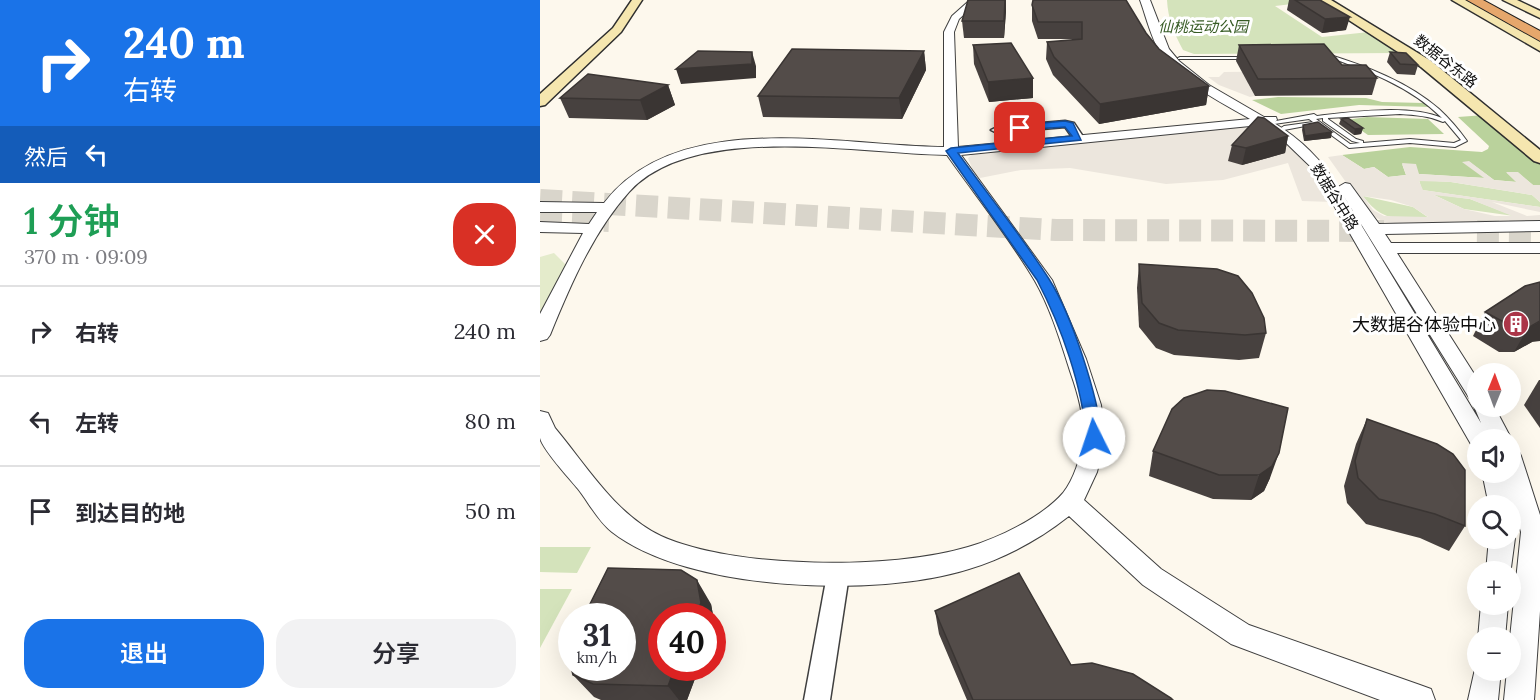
<!DOCTYPE html>
<html lang="zh">
<head>
<meta charset="utf-8">
<style>
	:root { --surface:#fff; --page:#f2f2f3; --text:#2b2b33; --muted:#7c7c81; --line:#e1e1e2; --accent:#1a73e8 }
	body { margin:0; font-family:Lora,"Noto Sans SC",serif; background:var(--page); color:var(--text); height:100vh; display:flex; flex-direction:column; font-size:22px; white-space:nowrap }
	* { box-sizing:border-box; margin:0 }
	p { font-size:20px; color:var(--muted) }
	.icon { flex:none; width:33px; height:33px; fill:none; stroke:currentColor; stroke-width:2; stroke-linecap:round; stroke-linejoin:round }
	.map { position:relative; flex:1; overflow:hidden }
	.side { display:flex; flex-direction:column; background:var(--surface); width:540px }
	.side>* { flex:none }
	.guide { background:#1a73e8; color:#fff; overflow:hidden }
	.needle { width:39px; rotate:1deg }
	.tools { position:absolute; left:927px; top:363px; display:grid; gap:12px }
	.tools a { display:grid; place-items:center; width:54px; height:54px; border-radius:50%; background:var(--surface); box-shadow:0 6px 24px #0002; font-size:30px }
	.speed { position:absolute; left:18px; top:603px; display:flex; gap:12px; font-size:30px; font-weight:700; text-align:center }
	.speed>* { display:grid; place-content:center; width:78px; height:78px; border-radius:50%; background:var(--surface); box-shadow:0 6px 24px #0002; line-height:1 }
	.speed small { font-size:15px; font-weight:400 }
	.speed .limit { border:9px solid #d22; background:#fff; color:#111 }
	.pin { position:absolute; display:grid; place-items:center; width:51px; height:51px; color:#fff; margin:-26px; border-radius:12px; box-shadow:0 3px 9px #0006 }
	.me { position:absolute; width:66px; margin:-33px; rotate:356deg; stroke-linejoin:round; filter:drop-shadow(0 0 4px #0008) }
	.turn { display:flex; align-items:center; gap:21px; height:126px; padding:0 24px; font-size:27px }
	.turn .icon { width:78px; height:78px; stroke-width:2.5 }
	.turn b { display:block; font-size:42px; line-height:51px }
	.then { display:flex; align-items:center; height:57px; padding:0 24px; background:#0003; gap:12px; font-size:22px }
	.round { display:grid; place-items:center; flex:none; width:63px; height:63px; border-radius:24px; background:var(--page) }
	.headline { display:flex; align-items:center; justify-content:space-between; height:102px; padding:0 24px }
	h1 { font-size:36px; font-weight:600; line-height:45px; color:#1e9e55 }
	.cta { display:flex; gap:12px; margin-top:auto; padding:12px 24px }
	.cta a { flex:1; height:69px; border-radius:24px; background:var(--accent); color:#fff; font-size:24px; font-weight:600; line-height:69px; text-align:center }
	.cta a+a { background:var(--page); color:var(--text) }
	ul { padding:0; list-style:none }
	li { display:flex; align-items:center; gap:18px; height:90px; padding:0 24px; border-top:2px solid var(--line) }
	li div { flex:1 }
	li b { display:block; font-size:22px }
	li em { font-style:normal }
	main { display:flex; flex:1; min-height:0 }
	.map>svg:first-child { display:block }
</style>
</head>
<body>
<main>
<section class="side">
<div class="guide">
<div class="turn"><svg class="icon" aria-label="right" viewBox="0 0 24 24"><path d="M7 20v-9h11M14 6l5 5-5 5"/></svg><div><b>240 m</b>右转</div></div>
<div class="then">然后<svg class="icon" aria-label="left" viewBox="0 0 24 24"><path d="M17 20v-9H6M10 6l-5 5 5 5"/></svg></div>
</div>
<div class="headline"><div><h1>1 分钟</h1><p>370 m · 09:09</p></div><a class="round" style="background:#d93025;color:#fff"><svg class="icon" aria-label="close" viewBox="0 0 24 24"><path d="M6 6l12 12M18 6L6 18"/></svg></a></div>
<ul>
<li><svg class="icon" aria-label="right" viewBox="0 0 24 24"><path d="M7 20v-9h11M14 6l5 5-5 5"/></svg><div><b>右转</b></div><em>240 m</em></li>
<li><svg class="icon" aria-label="left" viewBox="0 0 24 24"><path d="M17 20v-9H6M10 6l-5 5 5 5"/></svg><div><b>左转</b></div><em>80 m</em></li>
<li><svg class="icon" aria-label="arrive" viewBox="0 0 24 24"><path d="M6 21V4h12l-3 4 3 4H6"/></svg><div><b>到达目的地</b></div><em>50 m</em></li>
</ul>
<div class="cta"><a>退出</a><a>分享</a></div>
</section>
<div class="map">
<svg width="1000" height="700" viewBox="0 0 1000 700">
	<rect width="100%" height="100%" fill="#fdf8ed"/>
	<!-- green -->
	<g fill="#d4e3bb">
		<path d="M627 0H776L778 1 735 6 782 37 829 32 859 53 654 54 643 50C634 33 628 19 627 0Z"/>
		<path d="M879 180 911 182 992 195 1000 202V207L882 190Z"/>
		<path d="M892 194 930 199 974 216 924 209Z"/>
		<path d="M823 196 873 207 889 218C858 218 843 223 823 196Z"/>
		<path d="M0 547H51L37 573 0 572Z"/>
		<path d="M0 589H32L0 648Z"/>
	</g>
	<!-- forest -->
	<g fill="#bad29c">
		<path d="M738 97 826 98 842 102 884 103 891 107 819 105 741 114 712 100Z"/>
		<path d="M945 115 1000 162V185H993L977 172 967 173 977 182 954 180 928 161 945 178 879 174 862 164 866 175 848 177 834 167 824 169 802 155 870 147 942 152 948 149 949 146 918 117Z"/>
		<path d="M827 117 888 119 904 134 828 135 806 120Z"/>
	</g>
	<!-- pitch -->
	<path fill="#e4ebcb" d="M14 253 31 270 0 316V257Z"/>
	<!-- plaza -->
	<g fill="#ece6dd" fill-rule="evenodd">
		<path d="M789 71 708 84 715 96 710 97 679 85 668 77H679L684 72Z"/>
		<path d="M707 126H719L756 150 793 202 762 201 748 163 683 180 626 184 530 168 481 170 440 178 434 173 428 158 434 153Z"/>
		<path d="M802 155 824 169 834 167 848 177 866 175 862 163 876 164 879 174 944 178 922 162 929 161 954 180 976 182 966 172H978L993 185H1000V202L992 195 911 182 879 181 883 190 1000 207V212L952 202 987 216 1000 215V223L865 224 844 222 828 213 788 157ZM894 195 930 199 972 216H955L924 209ZM823 196 851 200 873 207 888 217 844 216 833 210Z"/>
	</g>
	<g fill="none" stroke-linecap="round" stroke-linejoin="round">
		<!-- primary-tunnel -->
		<g stroke="#d9d5cb" stroke-width="22" stroke-dasharray="22 10" stroke-linecap="butt">
			<path d="M0 200 516 230 844 231"/>
			<path d="M0 218 69 221"/>
			<path d="M937 231 1000 232"/>
		</g>
		<!-- service casing -->
		<g stroke="#3f3f3f" stroke-width="2">
			<g id="service">
				<path d="M787 54C826 66 868 82 899 109 910 119 919 130 927 141L915 147 870 143 809 148 776 124 744 130 741 128 744 126 773 122 769 119 734 124V122L736 121 774 114 777 116C811 112 870 104 902 118 870 86 826 70 785 56V55ZM860 114C876 115 889 116 903 122L905 121 921 140 914 143 870 139 823 143V141L816 139 788 119V118ZM783 118V121L812 141 820 143 810 144 776 119Z"/>
				<path d="M640 57H702L704 58 702 59H638V58Z"/>
			</g>
		</g>
		<!-- minor casing -->
		<g stroke="#3f3f3f" stroke-width="3">
			<g id="minor">
				<path d="M525 121 534 123 544 138 542 140H534L525 127 457 133 451 130 457 127Z"/>
				<path d="M298 565 306 568 309 575 290 700H264L287 575 290 568Z"/>
			</g>
		</g>
		<!-- tertiary casing -->
		<g stroke="#3f3f3f" stroke-width="2">
			<g id="tertiary">
				<path d="M430 0H440L419 19 414 32 418 147 710 119C679 101 641 83 620 52 611 38 606 16 600 0H610L629 49 639 61 669 85 724 117H736L737 120 734 123C761 139 782 160 798 187L805 183 810 184 839 224 1000 221V231L845 234 851 243H1000V253H857L938 380V406H954L972 440 970 443V440H938V448L932 446 773 169 742 139 720 125 421 155 512 280 546 359 561 405 565 439 557 472 544 500 621 569 709 625 880 685 891 689 895 700H840L691 644 603 585 529 516C500 539 465 558 429 569 338 598 149 592 72 532 58 521 49 503 38 489 29 478 3 450 0 438 0 430 0 419 0 411L8 413 15 428C47 466 75 514 121 536 194 569 352 570 428 547 459 538 502 517 523 493 534 479 541 457 543 439 545 418 538 394 531 374 521 343 511 309 495 281 469 237 436 196 407 155 320 154 153 121 89 192 53 232 30 286 10 335L7 339 0 341V314L43 233 0 232V222L49 224 57 212H0V202L64 203C138 107 299 146 404 147V32L412 16ZM803 195 933 404 941 423Z"/>
				<path d="M970 447 978 450 981 456 1000 515V611L994 700H964L967 670H970V638L981 532 973 505 970 511V506H949L942 472H970Z"/>
				<path d="M970 530 975 538 970 575V572H946L949 538H970Z"/>
				<path d="M941 604H968L965 638 938 639Z"/>
				<path d="M937 660 938 670H961L958 700H928Z"/>
			</g>
		</g>
		<!-- secondary casing -->
		<g stroke="#2e2e2e" stroke-width="3">
			<g id="secondary">
				<path d="M92 0H102L81 32 5 105 0 106V94L73 28Z"/>
				<path d="M778 0H791L891 61 1000 150V163L994 161 881 67Z"/>
				<path d="M912 0H925L1000 42V51Z"/>
				<path d="M963 0H977L1000 11V18Z"/>
			</g>
		</g>
		<!-- trunk casing -->
		<g stroke="#1d1d1d" stroke-width="2">
			<path id="trunk" d="M927 0H943L1000 31V41Z"/>
		</g>
		<!-- service -->
		<use href="#service" fill="#fff" fill-rule="evenodd"/>
		<!-- minor -->
		<use href="#minor" fill="#fff" fill-rule="evenodd"/>
		<!-- tertiary -->
		<use href="#tertiary" fill="#fff" fill-rule="evenodd"/>
		<!-- secondary -->
		<use href="#secondary" fill="#f5e6af" fill-rule="evenodd"/>
		<!-- trunk -->
		<use href="#trunk" fill="#e6a76c" fill-rule="evenodd"/>
	</g>
	<!-- wall -->
	<g fill="#47413f">
		<path d="M428 0H466V11L464 38H424L422 21Z"/>
		<path d="M749 0H780L806 30 782 33 747 10Z"/>
		<path d="M492 5 606 33 619 49 669 86 666 105 559 124 513 75 506 59 507 42 541 40V39H498L492 21Z"/>
		<path d="M433 45 493 98 449 102 434 64Z"/>
		<path d="M699 45 802 65 837 78 832 95 715 96 696 61Z"/>
		<path d="M384 51 386 70 362 119 223 117 218 96Z"/>
		<path d="M850 52 878 65 875 75 857 74 847 62Z"/>
		<path d="M128 85 135 105 107 120 29 118 20 98Z"/>
		<path d="M801 119 823 128 821 134 814 135 799 124Z"/>
		<path d="M763 125 791 138 764 141 762 130Z"/>
		<path d="M748 136 745 153 702 165 688 161 692 145Z"/>
		<path d="M599 264 726 333 719 358 699 360 634 355 616 348 599 327 597 288Z"/>
		<path d="M985 286 992 342 974 352H959L933 336 945 312Z"/>
		<path d="M999 380H1000V428L984 405Z"/>
		<path d="M827 419 925 526 909 551 880 538 826 524 807 503 804 486 816 444Z"/>
		<path d="M613 451 730 478 724 491 711 500 673 499 609 476Z"/>
		<path d="M171 604 175 626 122 668H159L147 700H61L54 697 33 675Z"/>
		<path d="M395 611 531 665 633 700H427L399 634Z"/>
	</g>
	<!-- shaded-wall -->
	<g fill="#3a3533">
		<path d="M465 0 466 11 464 38V21Z"/>
		<path d="M810 17 806 30 782 33 785 19Z"/>
		<path d="M384 51 386 70 362 119 359 98Z"/>
		<path d="M212 52 216 66V78L141 84 136 69Z"/>
		<path d="M493 78V98L449 102 448 82Z"/>
		<path d="M128 85 135 105 107 120 100 100Z"/>
		<path d="M669 86 666 105 559 124 560 104Z"/>
		<path d="M823 128 821 134 814 135 815 129Z"/>
		<path d="M792 132 791 138 764 141 765 136Z"/>
		<path d="M748 136 745 153 702 165 706 148Z"/>
		<path d="M1000 321V341L992 342 974 352 988 328Z"/>
		<path d="M739 453 730 478 724 491 711 500 719 475Z"/>
		<path d="M157 580 171 604 175 626 172 632V616H155Z"/>
		<path d="M135 668H159L147 700H139L128 686Z"/>
	</g>
	<!-- building -->
	<g fill="#534c49" stroke="#3a3533" stroke-width="1.5">
		<path d="M428 0H465L464 21H422Z"/>
		<path d="M493 0H586L606 33 619 49 669 86 560 104 514 57 507 42 542 39V22H498L492 5Z"/>
		<path d="M755 0H780L810 17 785 19Z"/>
		<path d="M471 43 493 78 448 82 433 45Z"/>
		<path d="M784 44 802 65H826L837 78 718 79 699 45Z"/>
		<path d="M252 49 384 51 359 98 218 96Z"/>
		<path d="M158 51 212 52V64L136 69Z"/>
		<path d="M850 52 866 53 878 65 860 64Z"/>
		<path d="M48 74 128 85 100 100 20 98Z"/>
		<path d="M718 117 724 118 748 136 706 148 692 145Z"/>
		<path d="M808 118 823 128 815 129 801 119Z"/>
		<path d="M778 122 792 132 765 136 763 125Z"/>
		<path d="M599 264 677 269 698 276 712 293 724 318 726 333 705 335 638 330 619 323 602 303Z"/>
		<path d="M1000 282V321L988 328 973 327 945 312 985 286Z"/>
		<path d="M667 390 685 391 748 408 739 453 732 466 719 475H679L613 451 632 409 644 398Z"/>
		<path d="M827 419 897 444 913 454 925 470V526L895 514 839 499 818 478 815 461Z"/>
		<path d="M68 568 141 570 157 580 161 603 155 616H122V668H135L128 686 53 684 33 675 27 650 32 640V668H82V616H44Z"/>
		<path d="M479 573 531 665 552 663 593 674 631 698 633 700H433L395 611Z"/>
	</g>
	<!-- route -->
	<path fill="#1a73e8" stroke="#114b97" stroke-width="1.5" d="M525 121 533 123 541 140 418 153C448 195 481 235 509 279 532 315 558 396 562 438L554 444 546 438C543 387 521 326 497 280L406 151 411 148 532 136 525 127 480 130 475 128 480 125Z"/>
	<!-- icons -->
	<defs>
		<g id="building-disc" transform="scale(1.35)"><circle r="9.5" fill="#ab3548" stroke="#fff"/><path d="M-4-6H4V6H1V3H-1V6H-4ZM-2.5-4.3h1.7v1.8h-1.7ZM.8-4.3h1.7v1.8H.8ZM-2.5-1h1.7V.8h-1.7ZM.8-1h1.7V.8H.8Z" fill="#fff"/></g>
	</defs>
	<g fill-rule="evenodd">
		<use href="#building-disc" x="976" y="324"/>
	</g>
	<g text-anchor="middle" dominant-baseline="central" stroke-width="6" stroke-linejoin="round" paint-order="stroke">
		<!-- far-park labels -->
		<g font-size="15" font-style="italic" fill="#365b24" stroke="#fff">
			<text x="663" y="26">仙桃运动公园</text>
		</g>
		<!-- far-street labels -->
		<g font-size="15" fill="#0c0c0c" stroke="#fff">
			<text transform="translate(906 61) rotate(38)">数据谷东路</text>
			<text transform="translate(795 197) rotate(58)">数据谷中路</text>
		</g>
		<!-- poi labels -->
		<g font-size="18" fill="#0c0c0c" stroke="#fff" text-anchor="end">
			<text x="956" y="324">大数据谷体验中心</text>
		</g>
	</g>
</svg>
<div class="tools">
<a><svg class="needle" viewBox="-14 -14 28 28"><path d="M0-13l5 13h-10z" fill="#e53935"/><path d="M0 13l5-13h-10z" fill="#7c7c81"/></svg></a>
<a><svg class="icon" aria-label="sound" viewBox="0 0 24 24"><path d="M4 9h4l5-4v14l-5-4H4zM17 9q2 3 0 6"/></svg></a>
<a><svg class="icon" aria-label="search" viewBox="0 0 24 24"><circle cx="10" cy="10" r="6"/><path d="M15 15l6 6"/></svg></a>
<a>+</a>
<a>−</a>
</div>
<div class="speed"><div>31<small>km/h</small></div><div class="limit">40</div></div>
<div class="pin" style="left:480px;top:128px;background:#d93025"><svg class="icon" aria-label="arrive" viewBox="0 0 24 24"><path d="M6 21V4h12l-3 4 3 4H6"/></svg></div>
<svg class="me" style="left:554px;top:438px" viewBox="-20 -20 40 40"><circle r="19" fill="#fff"/><path d="M0-13L10 11 0 6-10 11z" fill="#1a73e8"/></svg>
</div>
</main>
</body>
</html>
